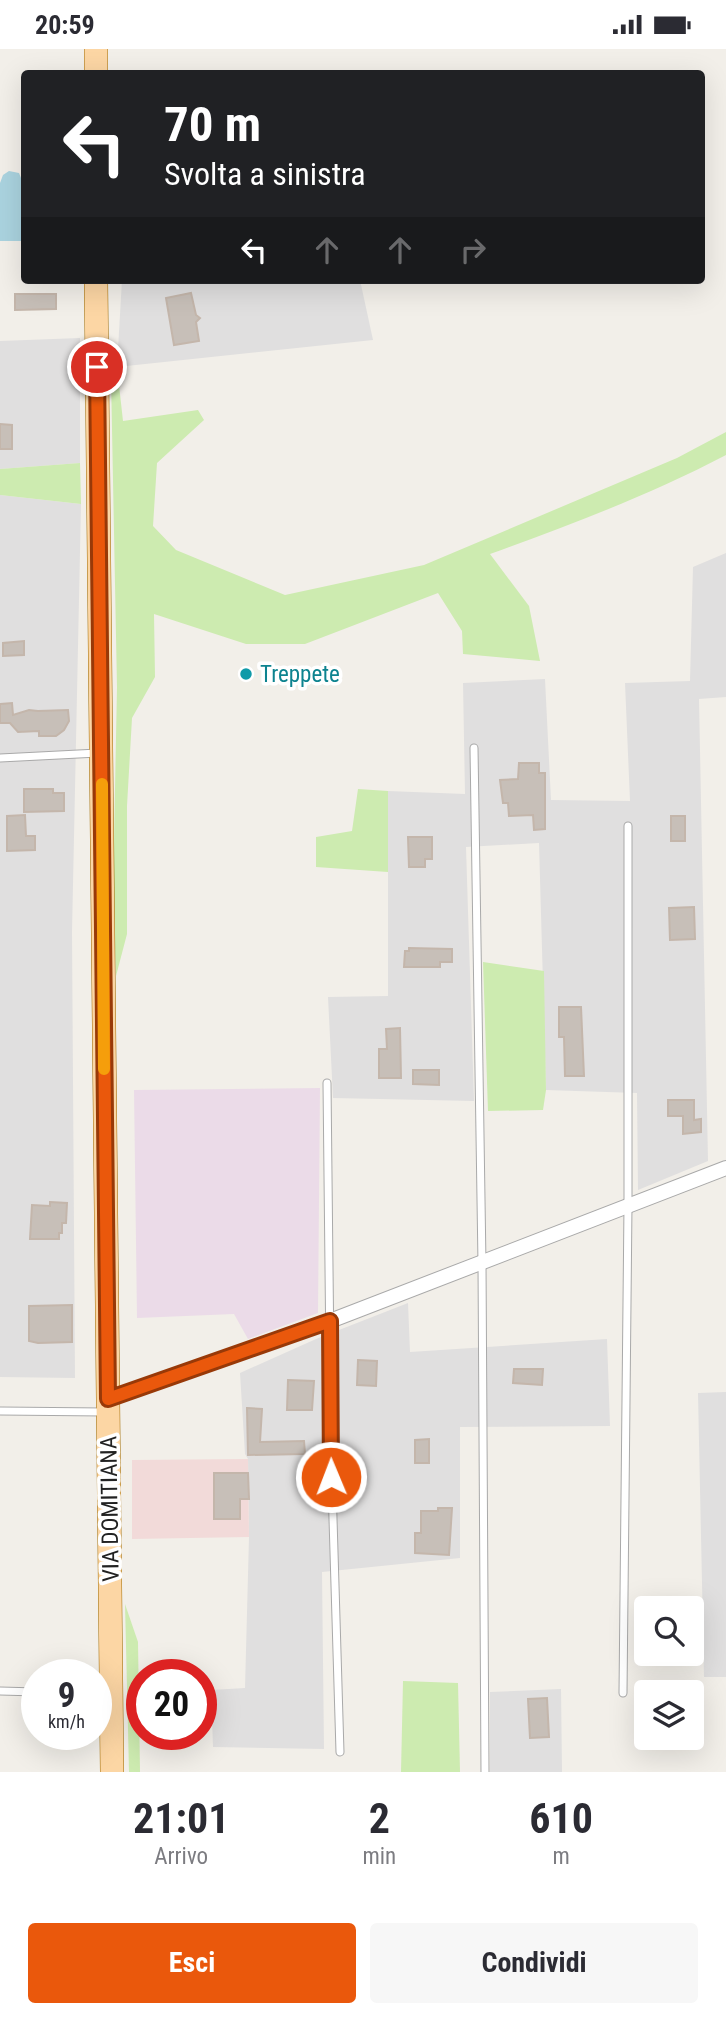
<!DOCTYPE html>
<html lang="it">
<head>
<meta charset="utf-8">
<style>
	:root { --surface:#fff; --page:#f7f7f7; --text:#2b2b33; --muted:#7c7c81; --accent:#ea580c }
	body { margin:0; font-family:"Roboto Condensed",sans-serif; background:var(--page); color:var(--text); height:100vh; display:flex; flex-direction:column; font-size:26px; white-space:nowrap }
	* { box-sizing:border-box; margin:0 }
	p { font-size:23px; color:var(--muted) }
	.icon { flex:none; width:38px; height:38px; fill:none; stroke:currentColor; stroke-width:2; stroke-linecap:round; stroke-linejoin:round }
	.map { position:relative; height:1723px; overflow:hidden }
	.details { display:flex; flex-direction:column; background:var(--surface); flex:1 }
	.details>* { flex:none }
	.top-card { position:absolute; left:21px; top:21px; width:684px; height:214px; border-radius:7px; box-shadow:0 7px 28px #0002; background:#202124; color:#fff; overflow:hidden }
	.fabs { position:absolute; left:634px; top:1547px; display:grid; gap:14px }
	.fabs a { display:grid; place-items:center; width:70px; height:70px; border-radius:7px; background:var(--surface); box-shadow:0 7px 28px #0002; font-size:35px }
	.speed { position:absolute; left:21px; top:1610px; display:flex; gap:14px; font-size:35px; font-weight:700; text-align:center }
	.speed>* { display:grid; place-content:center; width:91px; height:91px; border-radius:50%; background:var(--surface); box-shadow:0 7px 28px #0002; line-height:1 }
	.speed small { font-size:18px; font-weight:400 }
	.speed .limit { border:10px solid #d22; background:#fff; color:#111 }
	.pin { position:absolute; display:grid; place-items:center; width:60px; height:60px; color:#fff; margin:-30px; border:4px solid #fff; border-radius:50%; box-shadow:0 2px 7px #0007 }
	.me { position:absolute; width:77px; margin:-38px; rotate:359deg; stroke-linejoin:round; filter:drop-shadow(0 0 5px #0008) }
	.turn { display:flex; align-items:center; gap:24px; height:147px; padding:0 28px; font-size:32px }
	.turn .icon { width:91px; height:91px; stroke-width:2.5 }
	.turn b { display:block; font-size:49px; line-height:60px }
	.lanes { display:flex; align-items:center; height:66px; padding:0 28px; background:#0003; justify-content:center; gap:35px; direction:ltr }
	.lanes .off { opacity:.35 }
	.eta { display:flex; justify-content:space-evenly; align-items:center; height:119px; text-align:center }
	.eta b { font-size:42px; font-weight:700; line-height:49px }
	.button { display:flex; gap:14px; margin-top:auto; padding:14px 28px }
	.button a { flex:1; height:80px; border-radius:7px; background:var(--accent); color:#fff; font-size:28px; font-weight:700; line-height:80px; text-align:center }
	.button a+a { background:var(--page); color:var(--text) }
	.status { display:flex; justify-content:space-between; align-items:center; height:49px; padding:0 35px; background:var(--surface); direction:ltr }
	.status svg { height:19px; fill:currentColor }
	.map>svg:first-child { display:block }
</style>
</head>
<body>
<div class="status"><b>20:59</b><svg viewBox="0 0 49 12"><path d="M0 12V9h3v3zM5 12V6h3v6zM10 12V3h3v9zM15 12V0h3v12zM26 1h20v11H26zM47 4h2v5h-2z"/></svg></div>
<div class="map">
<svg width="726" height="1723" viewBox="0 0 726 1723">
	<rect width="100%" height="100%" fill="#f2efe9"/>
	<!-- residential -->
	<g fill="#e0dfdf">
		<path d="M122 231H360L373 291 117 318Z"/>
		<path d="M80 289V414L0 420V292Z"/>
		<path d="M0 446 81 455 72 883 75 1329 0 1328Z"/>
		<path d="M726 504V648L699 650 708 1112 638 1141 637 1044 546 1041 539 794 466 798 474 1052 333 1049 328 948 388 947V742L465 745 463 634 545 630 551 751 630 752 625 634 690 632 693 518Z"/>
		<path d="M408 1254 410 1303 607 1290 610 1377 460 1378V1509L322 1523 324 1700 213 1698 211 1641 245 1639 249 1488 248 1410 245 1405 240 1324 316 1290Z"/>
		<path d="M726 1343V1628H704L698 1344Z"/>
		<path d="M561 1640 562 1723H490V1643Z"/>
	</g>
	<!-- commercial -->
	<path fill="#f2dad9" d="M248 1410 249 1488 132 1490V1411Z"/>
	<!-- industrial -->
	<path fill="#ebdbe8" d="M320 1039 318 1264 248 1290 234 1265 137 1269 134 1041Z"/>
	<!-- grass -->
	<g fill="#cdebb0">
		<path d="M117 318 123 372 198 361 204 371 157 414 153 477 176 501 285 546 424 516 677 409 726 383V406C650 446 570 476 490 505L529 557 540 612 463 605 462 582 438 544 305 595H246L154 565 155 628 132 669 127 757V885L116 927 113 843 117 638 111 328Z"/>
		<path d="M80 414 81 455 0 446V420Z"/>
		<path d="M358 740 388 742V823L316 818V788L352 782Z"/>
		<path d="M483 913 544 922 546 1041 543 1061 488 1062Z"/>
		<path d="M125 1555 138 1593 140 1723H129Z"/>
		<path d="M403 1632 458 1634 460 1723H401Z"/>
	</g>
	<!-- water -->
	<path fill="#aad3df" d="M9 122 19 124 23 134 24 192H0V134L3 126Z"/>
	<!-- building -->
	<g fill="#c7bfb8" stroke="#c4b6ab" stroke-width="2">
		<path d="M191 244 196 266 200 269 196 273 199 292 174 296 166 249Z"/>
		<path d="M15 245H56V260L15 261Z"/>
		<path d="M0 375 12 376V400H0Z"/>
		<path d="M24 592V606L3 607V594Z"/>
		<path d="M12 654 13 666 29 661 38 662 68 661 69 672 64 681 56 687H39V682L18 683 10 674H0V655Z"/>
		<path d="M519 714H539V724H545V780L534 781 533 766 509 767 508 754H503L500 731 518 730Z"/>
		<path d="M24 740H53V744H64V762L24 763Z"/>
		<path d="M25 766 26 787H35V801L7 802V767Z"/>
		<rect x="671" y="767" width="14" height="25"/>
		<path d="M408 788H432V810H425V818H409Z"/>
		<path d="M694 858 695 890 670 891 669 859Z"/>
		<path d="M409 899 452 900V913H440V918H404L405 902H409Z"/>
		<path d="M559 958H581L584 1027H565L564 988H559Z"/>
		<path d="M400 979 401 1029H379V1000H387L386 980Z"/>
		<path d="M413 1021H439V1036L413 1035Z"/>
		<path d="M668 1051H694V1071L701 1070V1083L683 1085V1067H668Z"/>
		<path d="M50 1153 67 1154 66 1174H62V1184H59V1190H30L32 1156 50 1157Z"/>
		<path d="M72 1256V1293L38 1294 29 1292V1257Z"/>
		<path d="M358 1311 377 1312 376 1337 357 1336Z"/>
		<path d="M514 1320H543L542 1336 513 1334Z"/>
		<path d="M288 1331 314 1332 312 1361H287Z"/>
		<path d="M247 1359 262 1360 260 1393 304 1392 305 1405 248 1406Z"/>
		<path d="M429 1390V1414H415V1391Z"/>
		<path d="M214 1424H248L249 1450H240V1470H214Z"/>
		<path d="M438 1459H452L449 1506 415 1504V1484H421V1462H438Z"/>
		<path d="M547 1649 549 1688 530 1689 528 1650Z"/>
	</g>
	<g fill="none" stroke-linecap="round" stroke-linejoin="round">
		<!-- lane casing -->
		<g stroke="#a9a9a9" stroke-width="9">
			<g id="lane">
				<path d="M474 699 482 1214 485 1723"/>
				<path d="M0 709 98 704"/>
				<path d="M327 1034 331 1403 340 1703"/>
				<path d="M0 1362 104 1363"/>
				<path d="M0 1642 37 1643"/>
				<path d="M623 1644 628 1156V777"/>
			</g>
		</g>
		<!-- street casing -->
		<g stroke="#a9a9a9" stroke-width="16">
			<path id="street" d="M109 1350 330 1272 726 1119"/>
		</g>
		<!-- primary casing -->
		<g stroke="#a06b00" stroke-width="24">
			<g id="primary">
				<path d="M96 0V24"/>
				<path d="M96 231 112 1723"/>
			</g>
		</g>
		<!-- lane -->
		<use href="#lane" stroke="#fff" stroke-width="7"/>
		<!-- street -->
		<use href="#street" stroke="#fff" stroke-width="14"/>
		<!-- primary -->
		<use href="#primary" stroke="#fcd6a4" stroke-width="23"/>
	</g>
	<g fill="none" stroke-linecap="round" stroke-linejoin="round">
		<!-- route casing -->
		<g stroke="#983908" stroke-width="18">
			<path id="route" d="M97 318 108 1350 330 1272 331 1428"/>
		</g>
		<!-- route -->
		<use href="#route" stroke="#ea580c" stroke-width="12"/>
		<!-- slow -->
		<path stroke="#f59e0b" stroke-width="12" d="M102 735 104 1020"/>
	</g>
	<!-- markers -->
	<circle fill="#0f9aa8" stroke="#fff" stroke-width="2.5" cx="246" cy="625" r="7"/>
	<g text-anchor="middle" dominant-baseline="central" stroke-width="7" stroke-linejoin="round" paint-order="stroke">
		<!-- culture labels -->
		<g font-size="23" fill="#0d838f" stroke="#fff" text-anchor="start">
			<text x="260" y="625">Treppete</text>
		</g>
		<!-- street labels -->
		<g font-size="23" fill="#222" stroke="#fff">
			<text transform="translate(110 1460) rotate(-91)">VIA DOMITIANA</text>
		</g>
	</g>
</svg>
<div class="fabs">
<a><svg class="icon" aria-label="search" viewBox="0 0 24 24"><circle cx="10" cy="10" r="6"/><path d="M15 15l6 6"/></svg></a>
<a><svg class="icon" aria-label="layers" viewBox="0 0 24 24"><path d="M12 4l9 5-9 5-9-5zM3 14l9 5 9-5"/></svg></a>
</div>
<div class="speed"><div>9<small>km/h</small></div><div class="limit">20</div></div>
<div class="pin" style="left:97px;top:318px;background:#d93025"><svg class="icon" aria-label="arrive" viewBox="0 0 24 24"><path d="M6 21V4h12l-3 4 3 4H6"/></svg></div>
<svg class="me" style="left:331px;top:1428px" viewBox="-20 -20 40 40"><circle r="17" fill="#ea580c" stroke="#fff" stroke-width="3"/><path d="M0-11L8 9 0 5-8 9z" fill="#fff"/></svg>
<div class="top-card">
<div class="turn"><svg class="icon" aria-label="left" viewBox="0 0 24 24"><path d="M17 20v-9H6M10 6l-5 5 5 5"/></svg><div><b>70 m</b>Svolta a sinistra</div></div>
<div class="lanes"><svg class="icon" aria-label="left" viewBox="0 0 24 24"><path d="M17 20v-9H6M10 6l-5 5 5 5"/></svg><svg class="icon off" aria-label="ahead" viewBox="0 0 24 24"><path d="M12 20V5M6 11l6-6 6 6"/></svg><svg class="icon off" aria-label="ahead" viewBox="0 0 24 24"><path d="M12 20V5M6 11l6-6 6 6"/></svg><svg class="icon off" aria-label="right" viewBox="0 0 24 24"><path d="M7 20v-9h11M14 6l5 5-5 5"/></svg></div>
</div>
</div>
<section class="details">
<div class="eta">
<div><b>21:01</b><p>Arrivo</p></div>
<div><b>2</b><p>min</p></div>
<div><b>610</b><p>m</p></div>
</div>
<div class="button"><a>Esci</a><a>Condividi</a></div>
</section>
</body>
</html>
